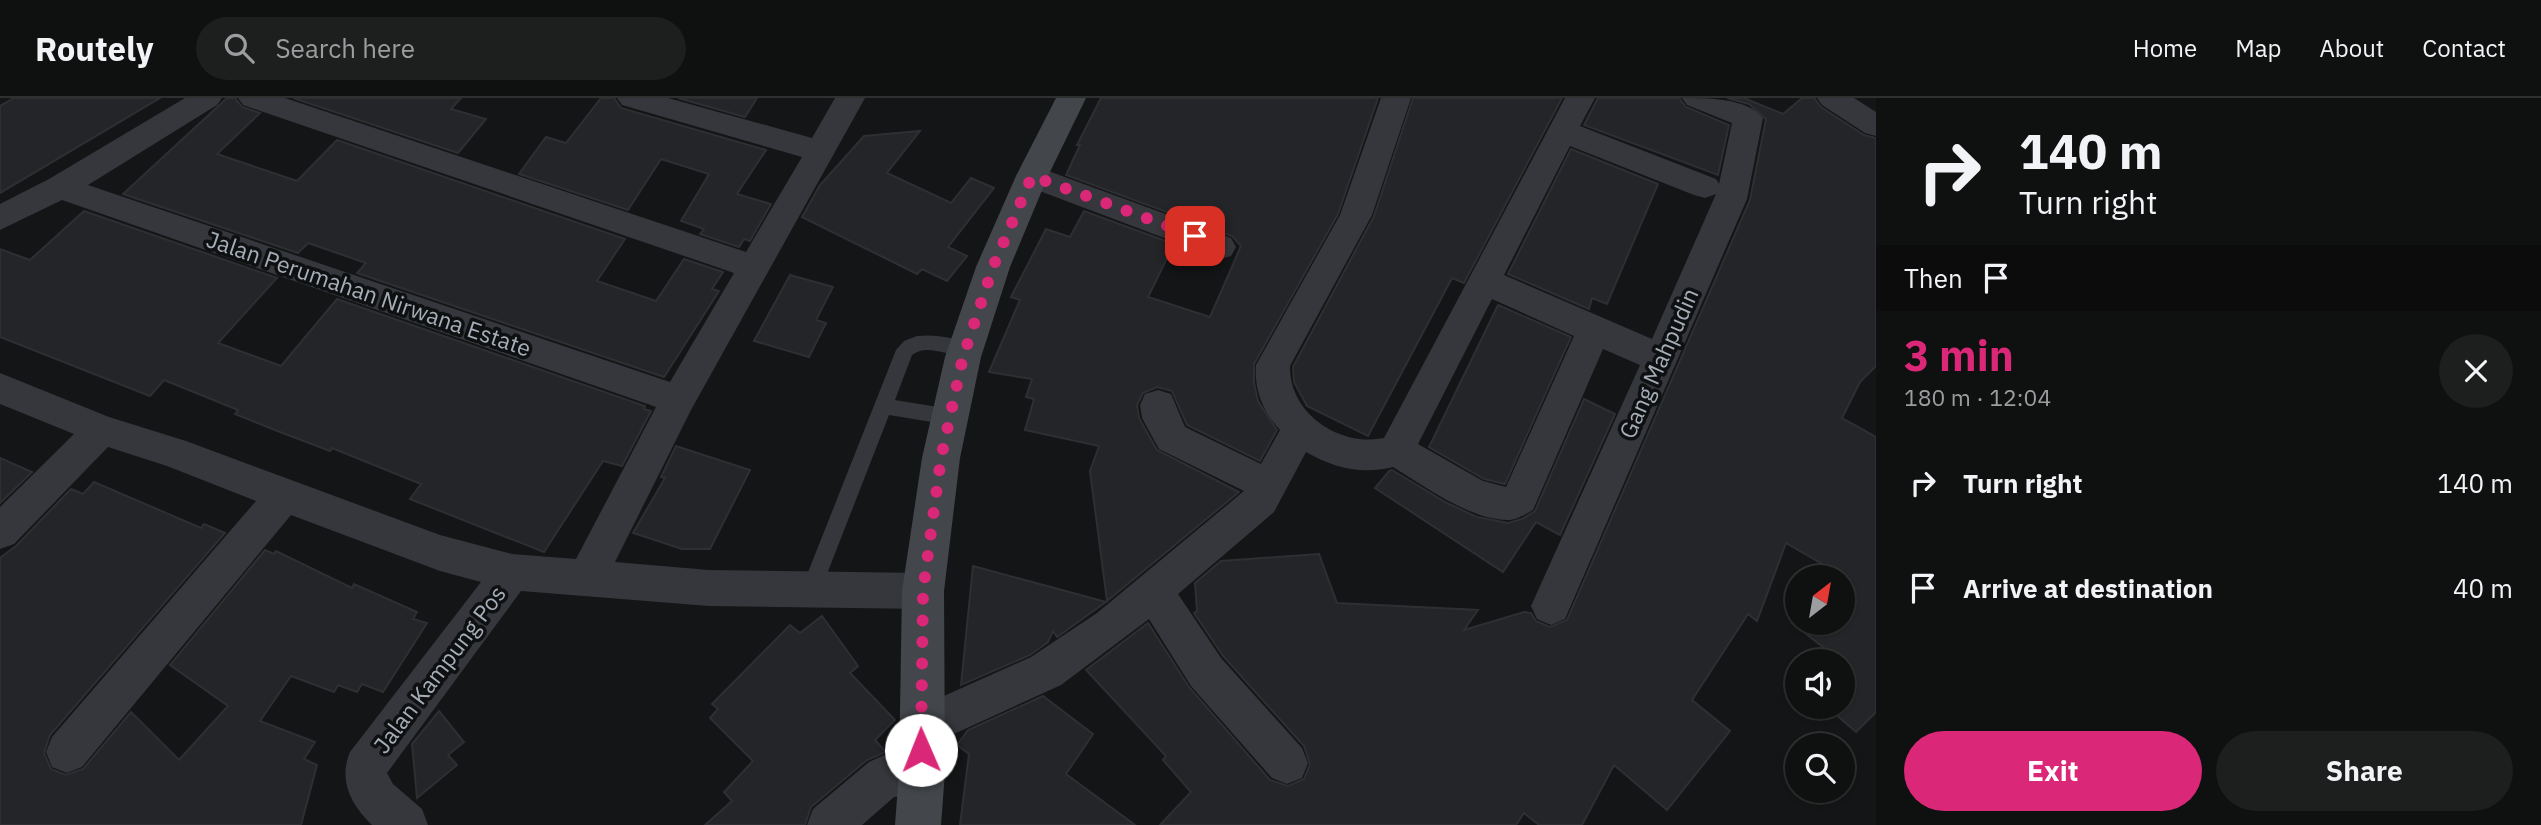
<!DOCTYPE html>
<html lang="en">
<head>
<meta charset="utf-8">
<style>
	:root { --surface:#0f1010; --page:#1d1e1e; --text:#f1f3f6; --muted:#9b9d9f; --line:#2f3030; --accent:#db2777 }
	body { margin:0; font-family:"IBM Plex Sans",sans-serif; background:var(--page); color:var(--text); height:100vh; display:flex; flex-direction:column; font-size:26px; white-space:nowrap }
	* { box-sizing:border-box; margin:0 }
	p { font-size:23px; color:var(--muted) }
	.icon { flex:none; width:38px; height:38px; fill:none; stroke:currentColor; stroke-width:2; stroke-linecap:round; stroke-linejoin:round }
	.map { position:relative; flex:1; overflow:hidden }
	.sheet { display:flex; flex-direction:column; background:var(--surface); width:665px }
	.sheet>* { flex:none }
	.banner { background:#0f1010; color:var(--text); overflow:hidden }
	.needle { width:46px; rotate:31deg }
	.fabs { position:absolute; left:1785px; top:467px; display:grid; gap:14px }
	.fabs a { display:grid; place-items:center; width:70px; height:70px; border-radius:50%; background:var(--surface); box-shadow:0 2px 5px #0004,0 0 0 2px var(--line); font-size:35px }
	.pin { position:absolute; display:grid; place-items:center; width:60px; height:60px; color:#fff; margin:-30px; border-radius:14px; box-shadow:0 4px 10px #0006 }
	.me { position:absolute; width:77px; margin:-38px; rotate:359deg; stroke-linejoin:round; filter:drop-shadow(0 0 5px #0008) }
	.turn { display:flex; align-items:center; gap:24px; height:147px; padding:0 28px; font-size:32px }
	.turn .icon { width:91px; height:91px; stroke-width:2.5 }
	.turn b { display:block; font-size:49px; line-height:60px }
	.then { display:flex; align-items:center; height:66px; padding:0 28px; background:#0003; gap:14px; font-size:26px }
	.round { display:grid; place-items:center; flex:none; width:74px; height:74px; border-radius:37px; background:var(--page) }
	.head { display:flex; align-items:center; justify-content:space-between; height:119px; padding:0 28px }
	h1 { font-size:42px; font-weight:700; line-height:52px; color:var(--accent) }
	.button { display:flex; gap:14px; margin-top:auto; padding:14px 28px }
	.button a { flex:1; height:80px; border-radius:42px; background:var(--accent); color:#fff; font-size:28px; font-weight:700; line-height:80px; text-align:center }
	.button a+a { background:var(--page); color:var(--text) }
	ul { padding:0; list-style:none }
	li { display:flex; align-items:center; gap:21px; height:105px; padding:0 28px }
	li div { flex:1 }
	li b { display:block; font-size:26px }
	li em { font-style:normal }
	header { display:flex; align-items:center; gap:42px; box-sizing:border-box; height:98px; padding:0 35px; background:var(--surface); border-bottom:2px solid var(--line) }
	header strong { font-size:33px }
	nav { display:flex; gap:38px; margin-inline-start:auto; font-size:24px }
	.search { width:490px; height:63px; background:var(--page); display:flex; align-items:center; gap:18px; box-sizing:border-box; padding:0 24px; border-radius:38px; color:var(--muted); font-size:26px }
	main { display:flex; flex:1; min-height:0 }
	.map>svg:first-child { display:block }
</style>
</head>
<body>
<header>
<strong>Routely</strong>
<div class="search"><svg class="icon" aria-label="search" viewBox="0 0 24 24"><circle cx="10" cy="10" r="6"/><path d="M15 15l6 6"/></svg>Search here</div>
<nav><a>Home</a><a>Map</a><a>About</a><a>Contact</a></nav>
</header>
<main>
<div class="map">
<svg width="1876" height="727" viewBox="0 0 1876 727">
	<rect width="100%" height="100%" fill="#141516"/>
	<!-- building -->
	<g fill="#242528" stroke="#2e2f33" stroke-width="2">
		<path d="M14 0H160L0 95V8Z"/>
		<path d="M227 0H235L242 9 260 15 217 56 297 83 337 42 625 141 597 183 656 203 684 161 723 174 712 191 719 193 664 279 357 175 366 165 308 145 298 155 123 96Z"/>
		<path d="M293 0H461L451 11 486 21 458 55Z"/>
		<path d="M601 0H614L621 10 766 52 737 96 771 106 750 143 744 141 739 149 700 136 704 131 681 123 709 76 661 61 628 112 519 76 546 39 566 45Z"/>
		<path d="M678 0H757L745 19Z"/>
		<path d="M1101 0H1378L1338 116 1254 266V285L1258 303 1277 332 1260 363 1187 327 1172 293 1157 289 1143 295 1137 307 1139 320 1157 352 1239 394 1107 503 1090 373 1099 348 1025 332 1034 301 1026 299 1032 281 989 274 1020 202 1011 199 1046 131 1070 139 1084 113 1174 146 1148 199 1210 219 1241 148 1232 138 1066 77 1080 47H1077Z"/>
		<path d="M1413 0H1562L1464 185 1452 180 1368 338 1307 308 1294 284 1293 269 1374 118Z"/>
		<path d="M1598 0H1679L1686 9 1729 27 1718 77 1584 27Z"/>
		<path d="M1727 0H1744L1783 16 1802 0H1814L1821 9 1864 37 1876 40V268L1860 284 1842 320 1876 339V614L1856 634 1827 609H1843V564H1824L1832 556 1792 525 1797 519V525H1843V480H1831L1836 474 1786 445 1757 523 1748 516 1692 602 1730 633 1667 712 1614 667 1582 727H1539L1524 715 1516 727H1160L1191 694 1163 662 1166 658 1086 572 1148 525 1189 589 1270 682 1288 688 1304 681 1310 666 1304 648 1223 558 1194 515 1197 513 1195 485 1221 463 1319 456 1337 505 1478 512 1464 532 1524 514 1531 515 1536 523 1550 529 1567 522 1750 102 1766 21 1749 6Z"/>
		<path d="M920 33 887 75 951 105 971 80 994 90 948 149 967 158 947 183 922 171 917 176 802 119 820 87 864 38Z"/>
		<path d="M1571 51 1658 86 1607 206 1592 200 1589 211 1508 176Z"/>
		<path d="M84 113 277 180 218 245 281 268 337 201 645 308 644 311 651 313 622 368 603 363 544 454 410 401 421 386 332 350 330 353 280 334 235 316 238 312 164 282 150 298 0 239V151L30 162Z"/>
		<path d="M790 177 833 189 816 222 826 225 809 259 754 243Z"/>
		<path d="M1498 207 1571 239 1505 386 1484 381 1429 349Z"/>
		<path d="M1584 301 1615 316 1560 437 1536 424 1503 474 1375 390 1389 373 1392 372 1447 405 1477 419 1508 425 1522 421 1535 413Z"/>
		<path d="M676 348 750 372 710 451H682L633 435 665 380 661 379Z"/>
		<path d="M0 360 32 374 0 405Z"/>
		<path d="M94 384 201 430 204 426 225 435 50 637 44 655 51 671 66 677 83 671 131 614 179 662 228 608 170 567 265 452 274 456 276 453 352 490 354 486 417 514 413 521 427 525 383 594 362 586 357 594 338 587 334 594 291 578 260 623 315 644 304 661 317 667 301 727H0V460L16 448 71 391 83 396Z"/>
		<path d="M973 468 1106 504 1057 539 1053 533 1048 544 1030 557 961 587Z"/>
		<path d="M822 518 858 568 850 575 895 622 875 642 886 654 867 662 811 709 805 727H705L732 703 724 694 753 663 710 620 718 611 712 606 790 527 800 535Z"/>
		<path d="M1043 598 1093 636 1066 676 1135 727H960L969 656 957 647 968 632Z"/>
		<path d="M439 613 464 644 448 657 457 667 417 700 412 646Z"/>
	</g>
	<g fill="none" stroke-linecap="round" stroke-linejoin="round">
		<!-- lane -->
		<path fill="#35373c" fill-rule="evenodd" d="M917 238C936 236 955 240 972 246L975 251 972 256C953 263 930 243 912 257L895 302 950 311 957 313 959 319 957 325 950 327 889 317 818 499 811 502 804 499 801 492 896 252 904 243Z"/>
		<!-- street -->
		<g fill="#35373c" fill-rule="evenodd">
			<path d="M185 0H222L217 7 88 87 670 284 734 175 243 7 238 0H285L746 154 802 59 622 7 617 0H668L812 40 835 0H865L691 312 615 464 709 472 923 475 937 480 943 493 937 506 923 511 709 508 521 493 387 675 393 686 422 711 428 727H372C351 707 338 682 350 654L481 484 440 473 291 417 82 669 67 675 52 669 46 654 52 639 256 403 167 368 108 349 14 446 0 451V409L74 336 0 306V275L109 319 186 343 440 437 512 456 576 461 656 309 62 102 0 132V106L49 81Z"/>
			<path d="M1381 0H1411L1372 117 1290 268C1289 315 1339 349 1384 340L1565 0H1595L1580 28 1716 81 1719 86 1732 25 1687 7 1682 0C1707 0 1748 0 1763 20L1747 101 1565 521 1551 527 1537 521 1531 508 1640 267 1603 251 1533 412C1526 416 1516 422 1508 422 1470 422 1424 388 1393 369 1361 377 1334 370 1306 354L1274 414 1178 496 1221 560 1302 650 1308 665 1302 680 1287 686 1272 680 1191 588 1149 521 1061 587 921 651 906 645 900 630 906 615 1031 559 1097 515 1244 393 1159 351 1142 320 1140 307 1145 296 1158 292 1171 296 1185 329 1261 366 1280 332C1263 314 1254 292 1256 267L1340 117ZM1570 48 1694 97 1705 100 1716 96 1652 241 1504 177ZM1492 201 1574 238 1506 389 1483 383 1418 346Z"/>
			<path d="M1817 0H1854L1876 14V38L1865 35 1822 7Z"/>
			<path d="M1032 67 1231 140 1236 149 1231 158 1220 161 1021 86 1017 78 1021 70Z"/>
			<path d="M922 652 937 659 944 674 937 689 922 696 894 699 862 727H807L813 711 869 664 884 657Z"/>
		</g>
		<!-- secondary -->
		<path fill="#43474c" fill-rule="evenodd" d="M1056 0H1086L1048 78 1010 169 981 259 960 360 944 493 945 674 941 727H895L899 674 902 493 922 360 945 259 976 169 1016 78Z"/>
	</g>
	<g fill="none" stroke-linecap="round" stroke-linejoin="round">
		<!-- route -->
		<path stroke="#db2777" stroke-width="12" stroke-dasharray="0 21.6" d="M921 652 923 493 941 360 963 259 993 169 1032 78 1195 138"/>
	</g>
	<g text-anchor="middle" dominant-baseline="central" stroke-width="7" stroke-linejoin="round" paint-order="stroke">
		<!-- street labels -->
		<g font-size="23" fill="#a5aeb8" stroke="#0f1011">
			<text transform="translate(369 195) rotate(19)">Jalan Perumahan Nirwana Estate</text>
			<text transform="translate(1658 265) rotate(-66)">Gang Mahpudin</text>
			<text transform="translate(439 571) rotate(-53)">Jalan Kampung Pos</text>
		</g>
	</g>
</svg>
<div class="fabs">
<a><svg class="needle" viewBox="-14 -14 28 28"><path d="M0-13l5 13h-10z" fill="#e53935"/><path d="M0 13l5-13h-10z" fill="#9b9d9f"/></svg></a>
<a><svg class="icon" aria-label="sound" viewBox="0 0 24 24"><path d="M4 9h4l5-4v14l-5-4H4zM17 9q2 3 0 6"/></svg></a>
<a><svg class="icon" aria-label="search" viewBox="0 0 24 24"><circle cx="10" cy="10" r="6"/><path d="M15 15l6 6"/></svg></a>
</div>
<div class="pin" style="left:1195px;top:138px;background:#d93025"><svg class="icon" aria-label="arrive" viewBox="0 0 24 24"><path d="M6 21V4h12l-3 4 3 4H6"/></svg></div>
<svg class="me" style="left:921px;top:652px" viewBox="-20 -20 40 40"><circle r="19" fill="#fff"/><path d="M0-13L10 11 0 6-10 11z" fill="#db2777"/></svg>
</div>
<section class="sheet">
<div class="banner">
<div class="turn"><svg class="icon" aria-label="right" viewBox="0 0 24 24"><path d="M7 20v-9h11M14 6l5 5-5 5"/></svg><div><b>140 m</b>Turn right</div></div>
<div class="then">Then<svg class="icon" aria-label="arrive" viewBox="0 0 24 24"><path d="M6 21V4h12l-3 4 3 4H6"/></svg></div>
</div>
<div class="head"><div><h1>3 min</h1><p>180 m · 12:04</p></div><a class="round"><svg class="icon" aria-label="close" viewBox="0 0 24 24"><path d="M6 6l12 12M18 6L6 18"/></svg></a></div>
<ul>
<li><svg class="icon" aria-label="right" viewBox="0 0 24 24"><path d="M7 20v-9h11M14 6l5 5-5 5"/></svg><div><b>Turn right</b></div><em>140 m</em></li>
<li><svg class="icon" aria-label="arrive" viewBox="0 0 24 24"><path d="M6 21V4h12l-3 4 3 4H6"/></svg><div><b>Arrive at destination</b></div><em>40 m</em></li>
</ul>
<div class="button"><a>Exit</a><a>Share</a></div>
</section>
</main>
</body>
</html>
